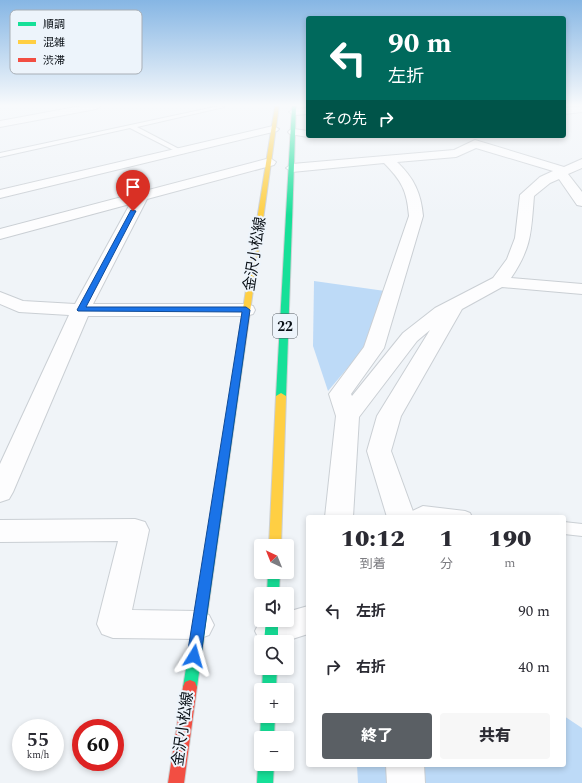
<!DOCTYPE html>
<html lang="ja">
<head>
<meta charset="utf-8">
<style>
	:root { --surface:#fff; --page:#f7f7f7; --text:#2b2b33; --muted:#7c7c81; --accent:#5a5f64 }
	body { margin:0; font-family:Spectral,"Noto Sans JP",serif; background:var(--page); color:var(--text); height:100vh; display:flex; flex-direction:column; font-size:15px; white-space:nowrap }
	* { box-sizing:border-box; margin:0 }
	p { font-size:13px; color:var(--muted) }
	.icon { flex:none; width:22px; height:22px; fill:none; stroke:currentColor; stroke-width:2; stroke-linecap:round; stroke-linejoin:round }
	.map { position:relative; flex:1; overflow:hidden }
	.details { position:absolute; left:306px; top:515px; width:260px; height:252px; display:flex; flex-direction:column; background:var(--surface); border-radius:4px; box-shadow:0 2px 6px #0003 }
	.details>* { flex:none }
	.banner { position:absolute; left:306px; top:16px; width:260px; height:122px; border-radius:4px; box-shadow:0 2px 6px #0003; background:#00695c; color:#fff; overflow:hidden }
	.needle { width:26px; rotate:317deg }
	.controls { position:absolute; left:254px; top:539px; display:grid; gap:8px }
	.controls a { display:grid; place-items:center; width:40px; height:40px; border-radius:4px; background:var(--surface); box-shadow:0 2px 6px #0003; font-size:20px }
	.speed { position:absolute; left:12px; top:719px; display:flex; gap:8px; font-size:20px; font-weight:700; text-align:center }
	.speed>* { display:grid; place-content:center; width:52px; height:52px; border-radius:50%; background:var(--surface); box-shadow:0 2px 6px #0003; line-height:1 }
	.speed small { font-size:10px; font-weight:400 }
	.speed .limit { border:6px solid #d22; background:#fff; color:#111 }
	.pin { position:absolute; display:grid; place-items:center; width:34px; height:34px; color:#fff; margin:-41px -17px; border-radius:50% 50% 50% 0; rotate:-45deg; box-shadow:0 0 4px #0007 }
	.pin .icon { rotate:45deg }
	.me { position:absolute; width:44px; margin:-22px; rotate:8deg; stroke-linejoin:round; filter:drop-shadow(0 0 3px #0008) }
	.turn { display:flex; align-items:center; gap:14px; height:84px; padding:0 16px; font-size:18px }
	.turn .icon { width:52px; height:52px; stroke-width:2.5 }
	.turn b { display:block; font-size:28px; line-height:34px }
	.then { display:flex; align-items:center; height:38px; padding:0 16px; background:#0003; gap:8px; font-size:15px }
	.eta { display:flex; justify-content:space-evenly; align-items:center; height:68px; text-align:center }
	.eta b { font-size:24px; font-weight:800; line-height:28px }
	.button { display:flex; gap:8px; margin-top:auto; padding:8px 16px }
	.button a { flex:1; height:46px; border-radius:4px; background:var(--accent); color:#fff; font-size:16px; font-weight:800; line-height:46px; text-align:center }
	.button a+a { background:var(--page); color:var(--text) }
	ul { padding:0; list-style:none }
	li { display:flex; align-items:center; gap:12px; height:56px; padding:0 16px }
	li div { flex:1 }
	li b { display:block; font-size:15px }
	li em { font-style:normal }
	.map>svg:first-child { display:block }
</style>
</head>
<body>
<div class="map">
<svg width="582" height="783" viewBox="0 0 582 783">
	<rect width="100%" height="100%" fill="#f0f4f8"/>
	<!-- green -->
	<g fill="#bddaf7">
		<path d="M314 281 385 291 362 351 328 391 313 346Z"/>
		<path d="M564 716 582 728V783H358L357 765H564Z"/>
	</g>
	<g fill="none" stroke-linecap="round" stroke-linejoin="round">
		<!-- lane casing -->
		<g stroke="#cacfd4" stroke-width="2">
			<g id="lane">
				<path d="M219 106 224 107 137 127 181 150V152L179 153 130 128 0 157V153Z"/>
				<path d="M423 506 465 511 470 513 472 517H406L408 513Z"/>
				<path d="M564 522 582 524V536L564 534Z"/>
			</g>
		</g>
		<!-- street casing -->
		<g stroke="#cacfd4" stroke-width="2">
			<g id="street">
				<path d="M81 106H101L96 109 0 127V121Z"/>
				<path d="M582 106V112L564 114V108Z"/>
				<path d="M308 108V114L294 115 289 112 294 109Z"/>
				<path d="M273 126 279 129 277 131 0 198V190Z"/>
				<path d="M294 129 308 131V136H312L308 137 290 134 288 132 290 130Z"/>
				<path d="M475 140 564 167 582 159V168L568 174 582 192V206L577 205 559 179 550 183 534 196C531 232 532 247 511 278L582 284V294L502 287 462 309 401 416 391 451 415 517H387L367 451 377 416 430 330 417 341 359 417 353 517H325L336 416 329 394 364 347 409 216C407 191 402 181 384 163L292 172 286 168 292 164 454 150ZM476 148 553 171 540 177 520 195 515 238 507 259 493 278 435 308 403 333 352 396 351 394 384 348 423 216C421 193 414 178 397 162L456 157Z"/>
				<path d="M270 158 276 162 274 165 147 199 93 304H246L253 306 255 310 253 314 246 316H88L13 492 9 499 0 502V464L69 315 19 312 0 304V292L23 301 75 304 130 204 0 239V229Z"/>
				<path d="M135 519 145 522 149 530 132 610 198 611 209 615 214 625 209 635 198 639 113 638 102 634 97 624 118 541 0 542V520Z"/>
				<path d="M308 606V634L283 642 260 641 255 631 260 621 287 620V612Z"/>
				<path d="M386 765H424L425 783H387Z"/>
			</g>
		</g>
		<!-- fast casing -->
		<g stroke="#cdd0d2" stroke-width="2">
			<g id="fast">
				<path d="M292 106H296L286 396 281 399 276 396Z"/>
				<path d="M238 345H244L245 347 197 687 195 692 190 694 185 692 183 687Z"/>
				<path d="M268 572H280L279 594H267Z"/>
				<path d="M266 620H278V642H264Z"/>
				<path d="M263 668H277L276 690H262Z"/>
				<path d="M261 715 275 716 274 738H261V742L260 738Z"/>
				<path d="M261 758V764H274L273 783H257L258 764Z"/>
			</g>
		</g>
		<!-- slow casing -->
		<g stroke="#cdd0d2" stroke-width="2">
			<g id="slow">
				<path d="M275 106H279L245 347 241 349 237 347Z"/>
				<path d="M281 393 286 396 281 546H269L276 396Z"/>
			</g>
		</g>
		<!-- jam casing -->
		<g stroke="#cdd0d2" stroke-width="2">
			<path id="jam" d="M190 680 195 682 197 687 184 783H168L183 687 185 682Z"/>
		</g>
		<!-- lane -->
		<use href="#lane" fill="#fdfdfe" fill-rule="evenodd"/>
		<!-- street -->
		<use href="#street" fill="#fdfdfe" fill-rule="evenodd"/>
		<!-- fast -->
		<use href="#fast" fill="#16e098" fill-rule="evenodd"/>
		<!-- slow -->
		<use href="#slow" fill="#ffcf43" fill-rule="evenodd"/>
		<!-- jam -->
		<use href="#jam" fill="#f24e42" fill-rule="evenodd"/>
	</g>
	<!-- sky -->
	<linearGradient id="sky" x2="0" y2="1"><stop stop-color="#86b6e4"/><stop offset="0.49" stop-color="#f8fafc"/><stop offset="1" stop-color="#f8fafc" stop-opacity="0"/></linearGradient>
	<rect width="582" height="215" fill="url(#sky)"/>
	<!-- route -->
	<path fill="#1a73e8" stroke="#114b97" d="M131 210 136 211 86 307H246L250 310 201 656 199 661 194 663 189 661 187 656 242 312 78 311 77 310Z"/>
	<g text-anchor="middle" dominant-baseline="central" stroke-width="4" stroke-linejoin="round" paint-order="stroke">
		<!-- shield labels -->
		<rect fill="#edf4fb" stroke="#4d545a" stroke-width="1" x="273" y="314" width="24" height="24" rx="3"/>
		<g font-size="14" font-weight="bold" fill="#090f15">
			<text x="285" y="326">22</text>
		</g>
		<!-- street labels -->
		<g font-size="15" fill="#090f15" stroke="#edf4fb">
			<text transform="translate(255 254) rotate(-81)">金沢小松線</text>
			<text transform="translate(183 729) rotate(-82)">金沢小松線</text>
		</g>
	</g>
	<!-- legend -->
	<rect x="10" y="10" width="132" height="64" rx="6" fill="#edf4fb" stroke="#a9afb6" stroke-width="1"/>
	<rect x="18" y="22" width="18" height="4" fill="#16e098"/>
	<rect x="18" y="40" width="18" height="4" fill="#ffcf43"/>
	<rect x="18" y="58" width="18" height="4" fill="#f24e42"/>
	<g font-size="11" fill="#090f15">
		<text x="43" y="28">順調</text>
		<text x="43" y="46">混雑</text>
		<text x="43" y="64">渋滞</text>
	</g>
</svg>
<div class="controls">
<a><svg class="needle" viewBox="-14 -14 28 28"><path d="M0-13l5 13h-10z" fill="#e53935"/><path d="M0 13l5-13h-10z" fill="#7c7c81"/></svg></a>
<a><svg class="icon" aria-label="sound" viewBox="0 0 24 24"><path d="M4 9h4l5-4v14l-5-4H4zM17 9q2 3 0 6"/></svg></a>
<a><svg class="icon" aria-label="search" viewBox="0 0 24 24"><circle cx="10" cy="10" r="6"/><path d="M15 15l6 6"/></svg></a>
<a>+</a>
<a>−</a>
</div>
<div class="speed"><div>55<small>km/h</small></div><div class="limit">60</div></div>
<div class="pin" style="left:133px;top:211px;background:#d93025"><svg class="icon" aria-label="arrive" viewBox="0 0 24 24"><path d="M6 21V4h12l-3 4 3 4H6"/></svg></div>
<svg class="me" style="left:194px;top:656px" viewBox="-20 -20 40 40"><path d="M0-17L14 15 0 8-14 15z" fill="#1a73e8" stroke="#fff" stroke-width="4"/></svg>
<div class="banner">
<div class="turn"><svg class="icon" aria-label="left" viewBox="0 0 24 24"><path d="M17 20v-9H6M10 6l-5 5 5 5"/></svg><div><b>90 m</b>左折</div></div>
<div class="then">その先<svg class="icon" aria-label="right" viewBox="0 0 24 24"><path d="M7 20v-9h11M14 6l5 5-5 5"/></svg></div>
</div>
<section class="details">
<div class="eta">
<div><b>10:12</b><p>到着</p></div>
<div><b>1</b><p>分</p></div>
<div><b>190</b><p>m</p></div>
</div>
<ul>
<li><svg class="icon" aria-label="left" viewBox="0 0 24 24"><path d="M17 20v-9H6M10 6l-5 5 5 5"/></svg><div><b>左折</b></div><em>90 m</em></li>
<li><svg class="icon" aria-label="right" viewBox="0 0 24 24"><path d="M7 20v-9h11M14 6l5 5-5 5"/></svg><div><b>右折</b></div><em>40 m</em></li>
</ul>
<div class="button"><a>終了</a><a>共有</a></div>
</section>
</div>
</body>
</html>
